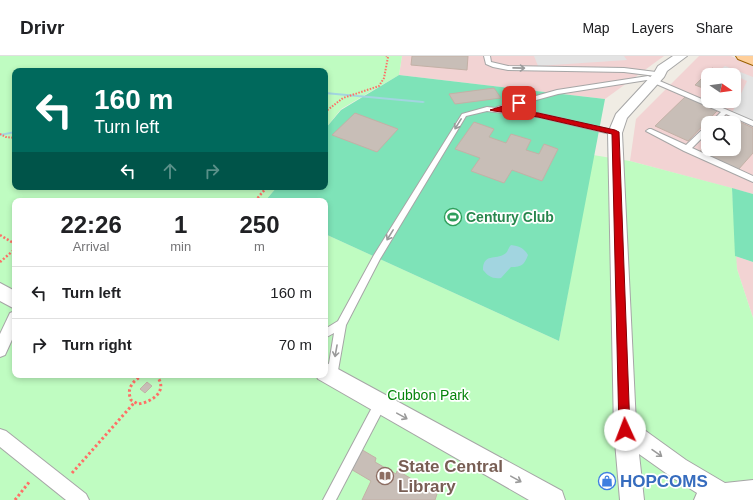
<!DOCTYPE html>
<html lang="en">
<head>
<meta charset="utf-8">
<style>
	:root { --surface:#fff; --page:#f6f6f6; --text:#202124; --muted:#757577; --line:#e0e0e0 }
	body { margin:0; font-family:Helvetica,sans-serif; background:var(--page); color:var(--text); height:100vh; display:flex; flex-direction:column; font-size:15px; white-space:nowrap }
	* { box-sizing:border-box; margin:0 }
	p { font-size:13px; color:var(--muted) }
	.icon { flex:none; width:22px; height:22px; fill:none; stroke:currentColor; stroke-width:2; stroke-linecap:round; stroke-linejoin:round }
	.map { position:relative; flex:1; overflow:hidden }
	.side { position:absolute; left:12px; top:142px; width:316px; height:180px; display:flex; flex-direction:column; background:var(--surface); border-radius:8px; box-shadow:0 2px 6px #0003 }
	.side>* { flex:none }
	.guide { position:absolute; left:12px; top:12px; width:316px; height:122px; border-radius:8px; box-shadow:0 2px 6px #0003; background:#00695c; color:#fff; overflow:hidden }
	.needle { width:26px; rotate:103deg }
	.fabs { position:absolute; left:701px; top:12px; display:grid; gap:8px }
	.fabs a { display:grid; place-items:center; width:40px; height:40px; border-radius:8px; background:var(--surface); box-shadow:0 2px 6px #0003; font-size:20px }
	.pin { position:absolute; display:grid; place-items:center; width:34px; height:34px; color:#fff; margin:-17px; border-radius:8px; box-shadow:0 2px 6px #0006 }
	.me { position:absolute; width:44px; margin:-22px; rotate:358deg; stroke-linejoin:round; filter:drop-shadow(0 0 3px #0008) }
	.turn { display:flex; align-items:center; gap:14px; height:84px; padding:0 16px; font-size:18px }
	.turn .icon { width:52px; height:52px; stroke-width:2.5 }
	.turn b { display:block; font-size:28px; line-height:34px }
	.lanes { display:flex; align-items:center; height:38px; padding:0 16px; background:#0003; justify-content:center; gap:20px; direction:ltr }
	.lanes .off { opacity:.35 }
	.eta { display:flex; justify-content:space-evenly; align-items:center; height:68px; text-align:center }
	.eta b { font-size:24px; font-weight:800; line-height:28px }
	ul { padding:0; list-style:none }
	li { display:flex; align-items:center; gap:12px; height:52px; padding:0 16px; border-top:1px solid var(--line) }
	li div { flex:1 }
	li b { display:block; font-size:15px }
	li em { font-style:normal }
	header { display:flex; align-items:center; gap:24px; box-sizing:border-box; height:56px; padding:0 20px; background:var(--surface); border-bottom:1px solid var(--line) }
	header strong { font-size:19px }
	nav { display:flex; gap:22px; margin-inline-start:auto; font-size:14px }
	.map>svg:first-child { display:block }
</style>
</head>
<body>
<header>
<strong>Drivr</strong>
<nav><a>Map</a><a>Layers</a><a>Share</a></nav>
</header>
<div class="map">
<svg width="753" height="444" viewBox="0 0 753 444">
	<rect width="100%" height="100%" fill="#f0ece4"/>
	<!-- commercial -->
	<g fill="#f2d3d3" fill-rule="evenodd">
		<path d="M402 0H664L605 43 399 19Z"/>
		<path d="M699 0H731L753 10V138L630 105 636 63ZM708 19H734V45H708ZM708 67H734V93H708Z"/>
		<path d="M735 200 753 206V262L737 213Z"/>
	</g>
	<!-- park -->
	<path fill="#bffcc1" d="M0 0H402L399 19 341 53 325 73V15H15V131H277L265 145H15V319H325V178L559 285 593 99 630 105 732 132 737 213 753 262V444H0Z"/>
	<!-- pitch -->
	<g fill="#7ee3b8">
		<path d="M399 19 605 43 559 285 325 178V145H265L277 131H325V73L341 54Z"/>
		<path d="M732 132 753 138V206L735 200Z"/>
	</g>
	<!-- parking -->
	<g fill="#e3e3e3">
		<path d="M534 0H624L627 4 538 10Z"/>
		<path d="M725 10 753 21V67L732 57 747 25 721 13Z"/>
	</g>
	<!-- water -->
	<path fill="#a2d5e0" d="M511 189C519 190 524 192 528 199 524 209 522 211 511 211L501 222C492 223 488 220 483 214 483 196 497 205 506 197 508 195 508 192 511 189Z"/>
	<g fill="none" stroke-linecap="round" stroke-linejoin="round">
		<!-- stream -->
		<g fill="#a2d5e0" fill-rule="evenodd">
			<path d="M325 36 423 45 425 46 423 47 325 38Z"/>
			<path d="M15 75V77L0 80V78Z"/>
		</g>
	</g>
	<!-- building -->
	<g fill="#c8beb7" stroke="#c3b1a6">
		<path d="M412 0H468L467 14 411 9Z"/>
		<path d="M712 12 731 19H708V34L695 29Z"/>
		<path d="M494 32 501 42 455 48 449 38Z"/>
		<path d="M686 40 718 54 688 85 655 70Z"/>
		<path d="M355 57 398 73 377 96 332 79Z"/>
		<path d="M731 62 753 72V97L738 114 700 95 708 87V93H734V67H727Z"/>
		<path d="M474 66 494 73 489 81 506 87 511 78 531 84 526 94 539 98 544 88 558 93 542 125 512 114 504 127 471 115 480 102 455 93Z"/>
		<path d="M147 326 152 330 145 337 140 333Z"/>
		<path d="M359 392 376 402 375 406 396 418 397 415 400 416 437 438 435 444H362L371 425 349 412Z"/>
	</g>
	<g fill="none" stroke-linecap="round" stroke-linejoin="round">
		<!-- service casing -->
		<g stroke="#a6a6a6" stroke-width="2">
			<g id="service">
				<path d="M484 0H490L491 6 508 10 624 12 656 16 659 18 656 20 624 16 508 14 493 11 486 8Z"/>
				<path d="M648 20 753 65V70L726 58 717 67H710L721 56 647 24 558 38 503 53 538 57 617 75V79H615L538 61 487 55 466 60 380 203 346 269 337 320 336 324 332 325 328 324 327 320 334 277 325 282V273L338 265 374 199 462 58 487 51 496 52 497 51 557 34Z"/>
				<path d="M706 70H708V76L692 92 753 120V126L684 95 646 75 649 73H651L686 89Z"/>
				<path d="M380 343 384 344 385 348 384 352 336 444H323L376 344Z"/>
			</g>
		</g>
		<!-- pedestrian casing -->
		<g stroke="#a6a6a6" stroke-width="2">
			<g id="pedestrian">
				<path d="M15 255V277L5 299 0 301V278L10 257Z"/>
				<path d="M0 373 6 375 86 438 89 444H66L0 391Z"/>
			</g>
		</g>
		<!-- minor casing -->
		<g stroke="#a6a6a6" stroke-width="2">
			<g id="minor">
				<path d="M673 0H687L667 15 664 21 627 62 622 77 636 368 686 404 725 427 753 424V444H694L697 437 670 420 639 398 644 444H620L614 374 608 77 616 58 654 17 658 10Z"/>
				<path d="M0 227 15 235V253L0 245Z"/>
				<path d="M325 306 562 435 565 444H529L318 323 316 319H325Z"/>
			</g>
		</g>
		<!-- primary casing -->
		<g stroke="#996000" stroke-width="2">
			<path id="primary" d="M736 0H753V9L738 3Z"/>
		</g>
		<!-- path-far2 -->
		<g stroke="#ff6f66" stroke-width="2" stroke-dasharray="1.5 1.5" stroke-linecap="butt">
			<path d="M325 56 343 42 379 30 384 22 388 1 386 0"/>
			<path d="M0 78 6 81 15 82"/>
		</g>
		<!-- path-far1 -->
		<g stroke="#ff6f66" stroke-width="2.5" stroke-dasharray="2 2" stroke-linecap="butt">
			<path d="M255 145 267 131"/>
			<path d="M0 179 15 188"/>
			<path d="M0 206 15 193"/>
		</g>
		<!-- path -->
		<g stroke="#ff6f66" stroke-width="3" stroke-dasharray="2.5 2.5" stroke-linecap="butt">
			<path d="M143 319C133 325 126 332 131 344L138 348C153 346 169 334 156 319"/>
			<path d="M72 417 134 347"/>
			<path d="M15 444 30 425"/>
		</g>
		<!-- service -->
		<use href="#service" fill="#fff" fill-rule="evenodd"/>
		<!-- pedestrian -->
		<use href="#pedestrian" fill="#fff" fill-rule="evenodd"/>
		<!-- minor -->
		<use href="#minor" fill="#fff" fill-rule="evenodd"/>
		<!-- primary -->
		<use href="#primary" fill="#ffcf9a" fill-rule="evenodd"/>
	</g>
	<!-- one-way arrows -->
	<defs><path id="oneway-shaft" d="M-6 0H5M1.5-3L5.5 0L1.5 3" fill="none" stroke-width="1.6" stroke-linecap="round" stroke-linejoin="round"/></defs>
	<g stroke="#9a9a9a">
		<use href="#oneway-shaft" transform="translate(519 12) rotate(1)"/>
		<use href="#oneway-shaft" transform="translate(458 68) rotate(122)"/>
		<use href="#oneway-shaft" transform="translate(390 179) rotate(122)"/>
		<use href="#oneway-shaft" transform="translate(336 295) rotate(100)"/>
		<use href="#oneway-shaft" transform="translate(402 360) rotate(29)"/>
		<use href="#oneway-shaft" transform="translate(657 397) rotate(35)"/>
		<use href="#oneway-shaft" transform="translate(516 423) rotate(29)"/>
	</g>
	<!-- route -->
	<path fill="#cd0009" stroke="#850006" d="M519 45 522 47 521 48 504 53 538 57 615 74 619 76 630 374 629 378 625 380 621 378 619 374 612 78 538 61 494 55 490 54Z"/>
	<!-- icons -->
	<defs>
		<g id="stadium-ring" transform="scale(0.9)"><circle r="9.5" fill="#fff" stroke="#2e9e5b" stroke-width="1.5"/><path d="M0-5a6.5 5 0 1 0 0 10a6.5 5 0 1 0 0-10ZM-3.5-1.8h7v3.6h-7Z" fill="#2e9e5b"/></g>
		<g id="library-ring" transform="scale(0.9)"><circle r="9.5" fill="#fff" stroke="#8d6e63" stroke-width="1.5"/><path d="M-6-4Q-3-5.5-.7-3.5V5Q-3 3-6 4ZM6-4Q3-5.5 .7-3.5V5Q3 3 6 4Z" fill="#8d6e63"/></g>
		<g id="shop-ring" transform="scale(0.9)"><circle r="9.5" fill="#fff" stroke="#3f7fe0" stroke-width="1.5"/><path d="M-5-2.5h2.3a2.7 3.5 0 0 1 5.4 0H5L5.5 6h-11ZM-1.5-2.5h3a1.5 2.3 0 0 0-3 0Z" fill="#3f7fe0"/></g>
	</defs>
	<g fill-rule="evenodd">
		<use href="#stadium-ring" x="453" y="161"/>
		<use href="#library-ring" x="385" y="420"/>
		<use href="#shop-ring" x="607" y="425"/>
	</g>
	<g text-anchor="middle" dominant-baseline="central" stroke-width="3.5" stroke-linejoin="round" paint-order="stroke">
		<!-- leisure labels -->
		<g font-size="14" font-weight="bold" fill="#27864d" stroke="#fff" text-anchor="start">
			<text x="466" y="161">Century Club</text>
		</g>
		<!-- park labels -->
		<g font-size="14" fill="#06840b" stroke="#fff">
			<text x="428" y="339">Cubbon Park</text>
		</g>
		<!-- near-education labels -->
		<g font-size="17" font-weight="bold" fill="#785e54" stroke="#fff" text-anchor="start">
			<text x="398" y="410">State Central<tspan x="398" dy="20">Library</tspan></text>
		</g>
		<!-- near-shop labels -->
		<g font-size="17" font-weight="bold" fill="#366cbe" stroke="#fff" text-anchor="start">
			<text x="620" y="425">HOPCOMS</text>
		</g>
	</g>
</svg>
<div class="fabs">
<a><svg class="needle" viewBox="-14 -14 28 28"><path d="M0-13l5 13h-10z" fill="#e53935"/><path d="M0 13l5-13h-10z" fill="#757577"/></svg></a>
<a><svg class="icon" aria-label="search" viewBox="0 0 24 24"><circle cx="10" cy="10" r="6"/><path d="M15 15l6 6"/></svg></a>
</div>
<div class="pin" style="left:519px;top:47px;background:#d93025"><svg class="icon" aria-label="arrive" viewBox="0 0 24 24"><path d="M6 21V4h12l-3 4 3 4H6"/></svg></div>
<svg class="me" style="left:625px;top:374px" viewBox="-20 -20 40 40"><circle r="19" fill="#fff"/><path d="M0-13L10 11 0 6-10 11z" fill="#cd0009"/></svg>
<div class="guide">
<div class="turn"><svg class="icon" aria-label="left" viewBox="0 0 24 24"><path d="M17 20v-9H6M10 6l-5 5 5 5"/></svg><div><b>160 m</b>Turn left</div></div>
<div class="lanes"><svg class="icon" aria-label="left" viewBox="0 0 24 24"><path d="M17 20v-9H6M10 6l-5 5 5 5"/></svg><svg class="icon off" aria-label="ahead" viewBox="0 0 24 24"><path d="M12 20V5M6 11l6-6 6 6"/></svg><svg class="icon off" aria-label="right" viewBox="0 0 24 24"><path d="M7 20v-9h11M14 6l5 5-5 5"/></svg></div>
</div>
<section class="side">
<div class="eta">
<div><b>22:26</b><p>Arrival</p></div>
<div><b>1</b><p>min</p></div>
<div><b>250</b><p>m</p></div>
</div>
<ul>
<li><svg class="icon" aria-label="left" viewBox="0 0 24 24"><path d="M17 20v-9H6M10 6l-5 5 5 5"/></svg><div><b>Turn left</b></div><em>160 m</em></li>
<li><svg class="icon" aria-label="right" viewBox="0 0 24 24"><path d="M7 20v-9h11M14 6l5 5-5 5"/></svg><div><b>Turn right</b></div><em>70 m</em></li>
</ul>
</section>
</div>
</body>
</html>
